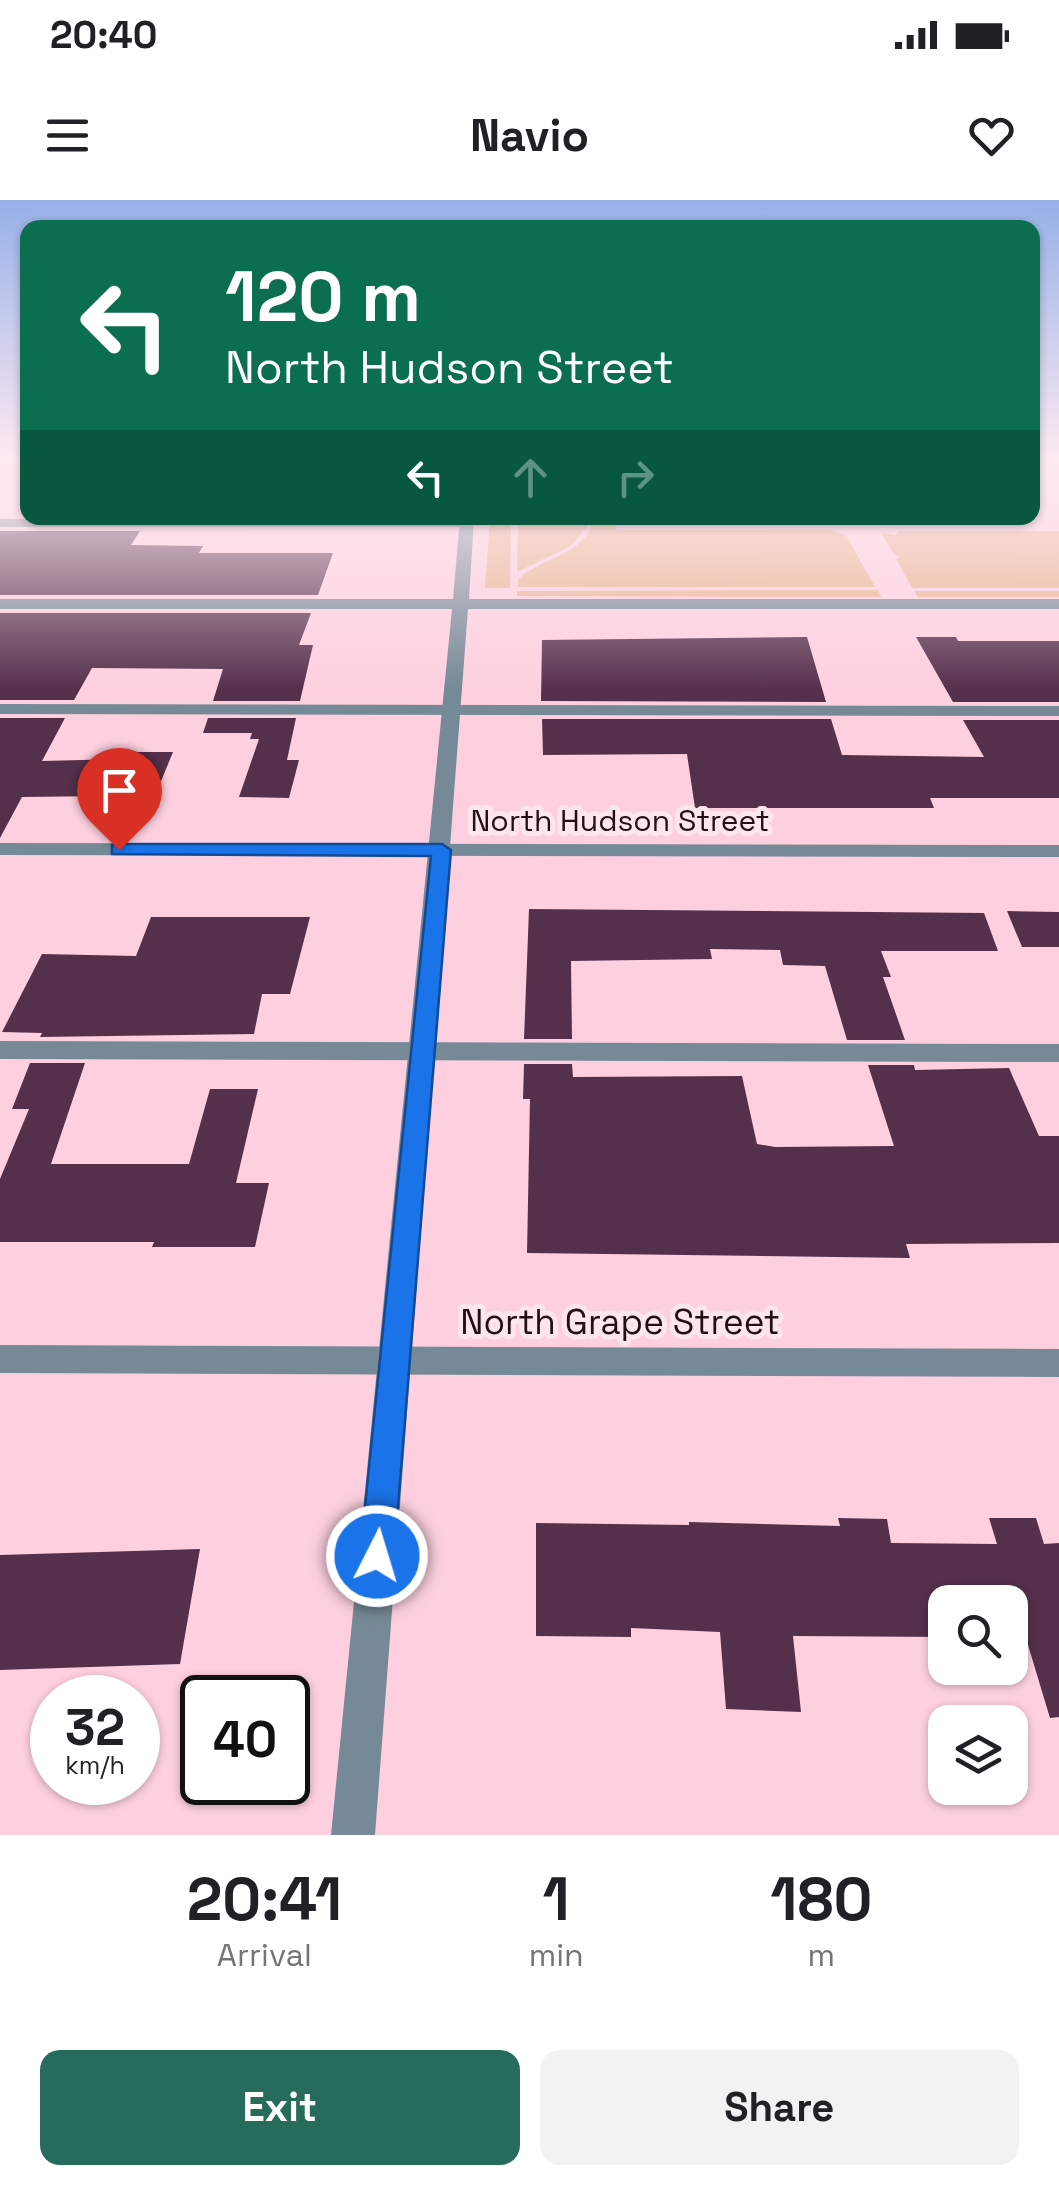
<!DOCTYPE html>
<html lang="en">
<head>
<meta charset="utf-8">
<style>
	:root { --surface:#fff; --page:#f2f2f2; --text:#202124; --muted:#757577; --accent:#276b5d }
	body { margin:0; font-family:"Space Grotesk",sans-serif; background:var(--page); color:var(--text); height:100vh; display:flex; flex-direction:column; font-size:38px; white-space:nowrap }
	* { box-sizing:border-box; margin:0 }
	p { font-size:32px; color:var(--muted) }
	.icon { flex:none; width:55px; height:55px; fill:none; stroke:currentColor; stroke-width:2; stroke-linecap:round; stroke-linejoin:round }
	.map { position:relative; height:1635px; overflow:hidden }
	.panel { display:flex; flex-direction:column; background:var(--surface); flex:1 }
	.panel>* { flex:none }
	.guide { position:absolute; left:20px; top:20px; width:1020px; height:305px; border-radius:20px; box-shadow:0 2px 8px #0004; background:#0b6e4f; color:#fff; overflow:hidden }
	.tools { position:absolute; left:928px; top:1385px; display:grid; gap:20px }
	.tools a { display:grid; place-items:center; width:100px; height:100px; border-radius:20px; background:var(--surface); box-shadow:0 2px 8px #0004; font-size:50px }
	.speed { position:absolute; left:30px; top:1475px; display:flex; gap:20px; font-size:50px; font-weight:700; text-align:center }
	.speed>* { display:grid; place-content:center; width:130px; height:130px; border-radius:50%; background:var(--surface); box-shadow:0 2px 8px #0004; line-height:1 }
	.speed small { font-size:25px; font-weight:400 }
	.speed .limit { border:5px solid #111; border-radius:15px; background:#fff; color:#111 }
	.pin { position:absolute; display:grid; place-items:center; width:85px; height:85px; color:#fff; margin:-102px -42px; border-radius:50% 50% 50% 0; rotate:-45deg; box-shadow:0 0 10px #0007 }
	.pin .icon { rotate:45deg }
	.me { position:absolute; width:110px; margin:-55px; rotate:5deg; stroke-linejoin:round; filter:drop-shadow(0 0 8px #0008) }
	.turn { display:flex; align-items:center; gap:35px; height:210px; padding:0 40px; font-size:45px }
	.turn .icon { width:130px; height:130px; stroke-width:2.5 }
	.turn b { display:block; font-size:70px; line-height:85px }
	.lanes { display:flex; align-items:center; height:95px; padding:0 40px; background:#0003; justify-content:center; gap:50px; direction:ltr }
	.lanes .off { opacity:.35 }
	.eta { display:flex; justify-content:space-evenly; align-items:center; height:170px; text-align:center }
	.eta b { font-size:60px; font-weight:700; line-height:70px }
	.button { display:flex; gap:20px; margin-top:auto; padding:20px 40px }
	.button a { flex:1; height:115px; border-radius:20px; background:var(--accent); color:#fff; font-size:40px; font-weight:700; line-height:115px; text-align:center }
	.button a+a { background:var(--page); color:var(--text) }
	.status { display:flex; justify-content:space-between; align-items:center; height:70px; padding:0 50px; background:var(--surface); direction:ltr }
	.status svg { height:28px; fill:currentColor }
	header { display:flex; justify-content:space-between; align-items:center; height:130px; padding:0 40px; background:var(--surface); font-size:45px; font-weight:700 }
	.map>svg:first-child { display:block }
</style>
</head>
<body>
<div class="status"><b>20:40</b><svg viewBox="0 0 49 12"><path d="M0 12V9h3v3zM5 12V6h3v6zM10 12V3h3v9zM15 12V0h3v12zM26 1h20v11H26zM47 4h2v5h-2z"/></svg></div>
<header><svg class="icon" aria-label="menu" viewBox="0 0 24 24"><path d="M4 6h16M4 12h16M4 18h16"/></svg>Navio<svg class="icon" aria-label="heart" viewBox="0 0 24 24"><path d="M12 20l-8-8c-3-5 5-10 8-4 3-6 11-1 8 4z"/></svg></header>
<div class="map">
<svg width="1059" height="1635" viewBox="0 0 1059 1635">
	<rect width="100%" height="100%" fill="#fed0df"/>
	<!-- green -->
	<g fill="#e5b28c">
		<path d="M490 318H511L510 388H485Z"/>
		<path d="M518 318H588L589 325 570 346 517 372Z"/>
		<path d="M593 319 615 320 617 330H829L846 335 875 387H518V380C540 357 587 356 593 319Z"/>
		<path d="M899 331H1059V388H912L896 358 900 357 894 354 881 333 896 335Z"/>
		<path d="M878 390 881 397 517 396V391Z"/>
		<path d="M914 391H1059V397H918Z"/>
	</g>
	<!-- building -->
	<g fill="#55304b">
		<path d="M0 331H140L131 345 203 346 199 353H333L318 395H0Z"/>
		<path d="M0 413H311L299 445H313L300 501H213L223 469 92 468 74 500H0Z"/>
		<path d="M807 437 826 502 541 501 542 440Z"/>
		<path d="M916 437H956L958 441H1059V502H953Z"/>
		<path d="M0 518H65L42 561 123 559 126 552H173L152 603 103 604 106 596 22 597 0 638Z"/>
		<path d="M208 518H296L287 560H299L289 598 239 597 259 539H250L252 533H203Z"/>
		<path d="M542 519H831L842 555 984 557 963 520H1059V598H930L934 608H695L687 554 543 555Z"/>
		<path d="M529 709 984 713 998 751H881L891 777H883L905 840H847L825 766 783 765 780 750 710 749 712 759 571 761 572 839H524Z"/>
		<path d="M1007 711 1059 712V747H1022Z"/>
		<path d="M151 717H310L290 794H262L254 834 40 837 42 833 2 832 42 754 136 756Z"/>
		<path d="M30 863H85L51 964H189L210 889H258L236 983H269L255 1047H152L154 1042H0V979L29 909H12Z"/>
		<path d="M524 864H572L573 877 742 876 757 944 775 947 894 946 868 865H914L915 870 1009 868 1039 936H1059V1043L906 1044 910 1058 527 1053 530 899H523Z"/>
		<path d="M838 1318 887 1319 891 1343 997 1344 989 1318H1036L1044 1344 1059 1343V1517L1050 1518 1015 1402H945V1437L793 1436 801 1512 726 1509 720 1432 631 1428V1437L536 1436V1323L689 1325V1322L840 1326Z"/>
		<path d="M200 1349 180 1464 0 1470V1355Z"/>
	</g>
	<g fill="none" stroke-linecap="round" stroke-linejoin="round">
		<!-- service -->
		<g fill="#758996" fill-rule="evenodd">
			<path d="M0 319H467L474 323 467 327H0Z"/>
			<path d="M0 504 1059 506V516L0 514Z"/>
			<path d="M0 841 1059 844V862L0 859Z"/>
		</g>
		<!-- minor -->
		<g fill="#758996" fill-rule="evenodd">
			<path d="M0 643 1059 645V657L0 655Z"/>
			<path d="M0 1145 1059 1149V1177L0 1173Z"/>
		</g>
		<!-- tertiary -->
		<path fill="#758996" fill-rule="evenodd" d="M460 318H474L469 399H1059V409H468L375 1635H331L452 409H0V399H453Z"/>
	</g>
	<!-- sky -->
	<linearGradient id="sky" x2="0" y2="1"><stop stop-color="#96b0e8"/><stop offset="0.53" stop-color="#ffeaf1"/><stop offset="1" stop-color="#ffeaf1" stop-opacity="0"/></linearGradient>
	<rect width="1059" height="490" fill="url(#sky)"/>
	<!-- route -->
	<path fill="#1a73e8" stroke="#114b97" stroke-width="2.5" d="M119 644H442L451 650 394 1356 389 1368 377 1373 365 1368 360 1356 431 656 112 654V645Z"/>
	<g text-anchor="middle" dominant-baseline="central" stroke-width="10" stroke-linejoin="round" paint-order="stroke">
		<!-- street labels -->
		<g font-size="30" fill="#231017" stroke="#fce5ec">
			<text x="620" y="620">North Hudson Street</text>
		</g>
		<!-- near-street labels -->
		<g font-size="35" fill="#231017" stroke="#fce5ec">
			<text x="620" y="1122">North Grape Street</text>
		</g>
	</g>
</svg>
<div class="tools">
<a><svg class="icon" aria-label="search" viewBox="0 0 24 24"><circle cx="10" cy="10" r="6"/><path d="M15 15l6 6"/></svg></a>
<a><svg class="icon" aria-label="layers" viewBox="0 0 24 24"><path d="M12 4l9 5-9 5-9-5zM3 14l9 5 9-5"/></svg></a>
</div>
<div class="speed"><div>32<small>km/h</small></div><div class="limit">40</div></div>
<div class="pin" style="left:119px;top:650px;background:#d93025"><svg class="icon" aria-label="arrive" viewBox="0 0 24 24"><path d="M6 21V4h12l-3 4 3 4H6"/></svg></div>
<svg class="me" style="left:377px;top:1356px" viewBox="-20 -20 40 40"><circle r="17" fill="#1a73e8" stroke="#fff" stroke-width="3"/><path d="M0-11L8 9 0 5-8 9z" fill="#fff"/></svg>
<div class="guide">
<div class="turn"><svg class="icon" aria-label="left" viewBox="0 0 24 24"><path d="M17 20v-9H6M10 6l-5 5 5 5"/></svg><div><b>120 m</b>North Hudson Street</div></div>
<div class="lanes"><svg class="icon" aria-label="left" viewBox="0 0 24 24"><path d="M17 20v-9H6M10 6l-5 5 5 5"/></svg><svg class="icon off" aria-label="ahead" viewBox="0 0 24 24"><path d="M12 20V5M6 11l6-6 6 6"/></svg><svg class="icon off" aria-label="right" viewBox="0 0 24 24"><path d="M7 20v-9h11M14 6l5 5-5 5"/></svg></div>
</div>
</div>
<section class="panel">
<div class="eta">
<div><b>20:41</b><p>Arrival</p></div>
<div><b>1</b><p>min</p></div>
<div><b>180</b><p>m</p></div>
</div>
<div class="button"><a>Exit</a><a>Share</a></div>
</section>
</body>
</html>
